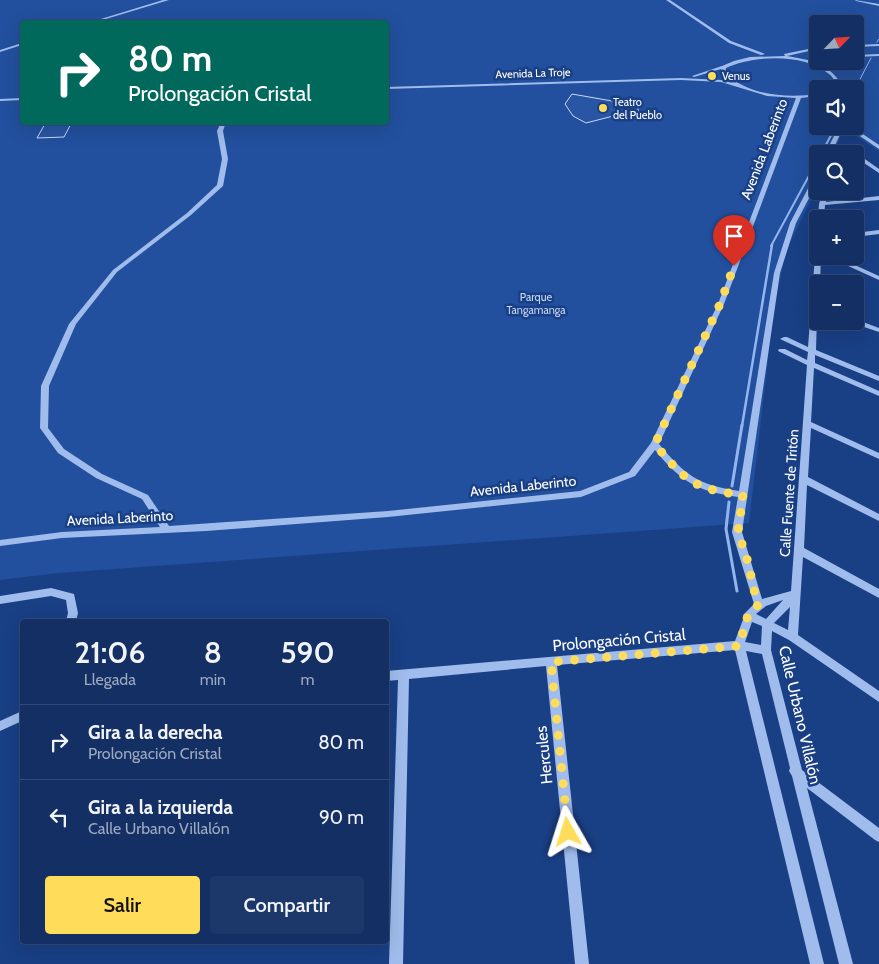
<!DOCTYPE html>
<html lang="es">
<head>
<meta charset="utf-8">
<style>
	:root { --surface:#132f64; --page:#1c376a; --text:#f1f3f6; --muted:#9da9bf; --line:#324a78; --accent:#ffdd5b }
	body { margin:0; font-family:Cabin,sans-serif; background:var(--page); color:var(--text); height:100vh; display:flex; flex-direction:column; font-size:19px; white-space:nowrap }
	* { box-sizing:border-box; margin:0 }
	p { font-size:16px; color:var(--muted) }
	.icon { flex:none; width:28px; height:28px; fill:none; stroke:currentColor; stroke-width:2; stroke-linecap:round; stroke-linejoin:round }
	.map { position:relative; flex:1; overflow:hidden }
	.drawer { position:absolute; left:20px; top:619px; width:369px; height:325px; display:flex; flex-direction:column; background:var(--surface); border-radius:5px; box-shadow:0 5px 20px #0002,0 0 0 1px var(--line) }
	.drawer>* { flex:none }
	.top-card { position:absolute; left:20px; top:20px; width:369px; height:105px; border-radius:5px; box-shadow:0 5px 20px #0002,0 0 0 1px var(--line); background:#00695c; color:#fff; overflow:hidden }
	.needle { width:32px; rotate:65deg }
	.tools { position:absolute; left:809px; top:15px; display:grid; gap:10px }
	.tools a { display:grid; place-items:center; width:55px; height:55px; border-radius:5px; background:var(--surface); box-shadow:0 5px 20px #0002,0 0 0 1px var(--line); font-size:25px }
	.pin { position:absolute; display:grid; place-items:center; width:42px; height:42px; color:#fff; margin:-51px -21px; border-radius:50% 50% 50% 0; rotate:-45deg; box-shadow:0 0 5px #0007 }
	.pin .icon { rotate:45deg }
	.me { position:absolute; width:55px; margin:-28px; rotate:354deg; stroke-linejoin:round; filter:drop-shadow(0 0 4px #0008) }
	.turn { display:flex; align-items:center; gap:18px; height:105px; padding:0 25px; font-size:22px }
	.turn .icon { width:65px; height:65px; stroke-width:2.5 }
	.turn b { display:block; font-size:35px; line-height:42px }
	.eta { display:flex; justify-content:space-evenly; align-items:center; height:85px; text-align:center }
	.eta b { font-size:30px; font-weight:600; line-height:35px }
	.action { display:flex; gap:10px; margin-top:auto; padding:10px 25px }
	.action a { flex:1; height:58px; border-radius:5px; background:var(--accent); color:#111; font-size:20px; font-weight:600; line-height:58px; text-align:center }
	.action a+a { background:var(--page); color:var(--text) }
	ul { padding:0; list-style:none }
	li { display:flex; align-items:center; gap:15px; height:75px; padding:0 25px; border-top:1px solid var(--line) }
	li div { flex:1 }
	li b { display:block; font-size:19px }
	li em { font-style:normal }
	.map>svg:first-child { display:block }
</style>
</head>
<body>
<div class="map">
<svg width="879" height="964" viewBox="0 0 879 964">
	<rect width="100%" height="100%" fill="#193f85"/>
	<!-- green -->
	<path fill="#22509e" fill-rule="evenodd" d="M0 0H879V151L844 128 833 154H818L817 188 786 250 774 308 749 523 59 573 0 580ZM22 22H386V122H22ZM818 24H855V61H818ZM818 89H855V126H818Z"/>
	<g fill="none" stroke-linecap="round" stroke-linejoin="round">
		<!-- stream-far3 -->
		<g stroke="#92b5ee" stroke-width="1">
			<path d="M877 42 879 39"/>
			<path d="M855 89 871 58"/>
		</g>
		<!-- stream-far2 -->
		<g stroke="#92b5ee" stroke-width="2">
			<path d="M821 154 836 126"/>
			<path d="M771 246 818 159"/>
		</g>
		<!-- stream-far1 -->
		<path stroke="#92b5ee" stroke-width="2.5" d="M742 426 772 245"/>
		<!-- stream -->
		<g stroke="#92b5ee" stroke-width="3">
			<path d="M732 486 742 425"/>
			<path d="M729 502 726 529 737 591"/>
		</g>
	</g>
	<!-- building -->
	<g fill="#2855a4" stroke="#c5d8f9">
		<path d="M572 94 618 102 630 101 637 106 640 115 625 113 586 123 573 116 565 104Z"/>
		<path d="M46 122H72L64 137 37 138Z"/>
	</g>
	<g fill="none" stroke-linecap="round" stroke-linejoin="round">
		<!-- minor -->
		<g fill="#9fbcec" fill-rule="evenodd">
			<path d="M163 0H169L96 22H91Z"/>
			<path d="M666 0H670L731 41 765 54 761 55 729 43Z"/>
			<path d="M855 0 879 4V6L856 1Z"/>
			<path d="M22 43V45L0 52V50Z"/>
			<path d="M879 44V46L855 47V45Z"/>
			<path d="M818 47V49L787 56C810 60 826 62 841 83L837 89H833L837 83C834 80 832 76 829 74 805 53 753 55 726 68L725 73C749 96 786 98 818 94V96L801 98 724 304 659 444C685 475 698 485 739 491L774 273 790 223 815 175 818 173V181L796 223 780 273 742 532 762 599 791 591 807 365 778 351 779 349H785L807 360 808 352 780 339 784 337H787L808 347 815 256 818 254V256H821L820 284H818L816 350 879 376V381L815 355V363L879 391V396L814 368 811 422 879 453V459L811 428 808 477 879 514V521L807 485 804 548 879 589V598L803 557 798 635 879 691V702L789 640 772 631 771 650 802 770 879 828V842L875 840 807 788 853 964H839L792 776 789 771 790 768 762 654 746 651 824 964H810L735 650 557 665 589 964H575L546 666 409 679 403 964H389L398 680 386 681V671L735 641 744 617 743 615 754 604 732 532 738 497C697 491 681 482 655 450L635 476 581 497 388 517 206 531 62 538 0 546V540L62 532 160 527 142 499 96 478 58 453 40 428 41 386 69 324 113 270 187 213 217 185 222 159 217 131 221 122H226L223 131 228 159 223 186 191 215 117 272 76 324 49 386 48 428 64 449 102 474 148 495 169 526 388 511 580 491 629 472 651 443 718 304 796 98 767 96 721 82 681 80 386 89V87L681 78 721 80 730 82 721 73V69L694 77 692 76 722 66 734 61 750 57 785 56 784 54ZM783 600 766 619 756 614 766 606ZM790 607 788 630 774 623ZM752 622 762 626 761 645 745 642Z"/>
			<path d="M879 54V56L855 57V55Z"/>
			<path d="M22 98V100L0 101V99Z"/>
			<path d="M839 126H844L831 154H825Z"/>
			<path d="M845 126H851L879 145V149Z"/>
			<path d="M841 145H845L879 169V173L855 157V154H850L844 149 843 154H837Z"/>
			<path d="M823 191H829L826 202 879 196V200L825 205 824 219H818L819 204Z"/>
			<path d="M879 230V234L855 237V233Z"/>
			<path d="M826 256H835L879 276V280Z"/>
			<path d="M855 319 879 328V332L852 323V321H855Z"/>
			<path d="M51 588 74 594 78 613 76 621H66L68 613 66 600 51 596 0 604V596Z"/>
			<path d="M22 711V721L0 731V721Z"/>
		</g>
	</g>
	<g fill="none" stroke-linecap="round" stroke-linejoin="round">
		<!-- route -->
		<path stroke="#ffdd5b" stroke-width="9" stroke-dasharray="0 16.2" d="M568 832 551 662 739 646 748 615 759 604 754 590 748 562 738 532 743 495C694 489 686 482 655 444L720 304 734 266"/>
	</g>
	<!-- markers -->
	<g fill="#ffdd5b" stroke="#193f85" stroke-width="2">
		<circle cx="712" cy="76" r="5"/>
		<circle cx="603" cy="108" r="5"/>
	</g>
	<g text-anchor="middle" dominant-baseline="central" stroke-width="5" stroke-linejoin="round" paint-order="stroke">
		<!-- far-street labels -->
		<g font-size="11" fill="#fff" stroke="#193f85">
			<text transform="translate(533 73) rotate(-2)">Avenida La Troje</text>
		</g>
		<!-- far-poi labels -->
		<g font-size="11" fill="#fff" stroke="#193f85" text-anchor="start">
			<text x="722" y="76">Venus</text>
			<text x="613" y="102">Teatro<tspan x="613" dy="13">del Pueblo</tspan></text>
		</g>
		<!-- far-park labels -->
		<g font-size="11" fill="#c5d8f9" stroke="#193f85">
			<text x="536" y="297">Parque<tspan x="536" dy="13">Tangamanga</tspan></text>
		</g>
		<!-- street labels -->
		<g font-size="14" fill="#fff" stroke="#193f85">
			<text transform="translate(764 149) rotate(-69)">Avenida Laberinto</text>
			<text transform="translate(523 486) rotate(-6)">Avenida Laberinto</text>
			<text transform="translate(789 493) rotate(-86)">Calle Fuente de Tritón</text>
			<text transform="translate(120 518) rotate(-3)">Avenida Laberinto</text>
		</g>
		<!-- near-street labels -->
		<g font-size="16" fill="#fff" stroke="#193f85">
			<text transform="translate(619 640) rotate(-5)">Prolongación Cristal</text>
			<text transform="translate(800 715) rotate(77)">Calle Urbano Villalón</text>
			<text transform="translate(544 755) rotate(-96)">Hercules</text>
		</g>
	</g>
</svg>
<div class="tools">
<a><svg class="needle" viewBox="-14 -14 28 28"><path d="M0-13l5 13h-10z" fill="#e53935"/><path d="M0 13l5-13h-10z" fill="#9da9bf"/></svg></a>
<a><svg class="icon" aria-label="sound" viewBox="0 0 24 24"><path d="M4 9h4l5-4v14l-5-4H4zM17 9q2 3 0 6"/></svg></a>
<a><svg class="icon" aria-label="search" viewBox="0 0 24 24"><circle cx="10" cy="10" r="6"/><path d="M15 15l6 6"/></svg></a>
<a>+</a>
<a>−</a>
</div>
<div class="pin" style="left:734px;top:266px;background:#d93025"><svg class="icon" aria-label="arrive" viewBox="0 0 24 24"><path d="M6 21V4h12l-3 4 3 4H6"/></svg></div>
<svg class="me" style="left:568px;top:832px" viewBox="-20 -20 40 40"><path d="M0-17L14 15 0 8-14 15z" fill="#ffdd5b" stroke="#fff" stroke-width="4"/></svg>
<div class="top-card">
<div class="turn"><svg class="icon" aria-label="right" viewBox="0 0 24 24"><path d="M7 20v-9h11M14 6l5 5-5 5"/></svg><div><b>80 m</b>Prolongación Cristal</div></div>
</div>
<section class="drawer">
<div class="eta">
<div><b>21:06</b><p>Llegada</p></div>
<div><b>8</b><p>min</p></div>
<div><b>590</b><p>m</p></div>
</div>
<ul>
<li><svg class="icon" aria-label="right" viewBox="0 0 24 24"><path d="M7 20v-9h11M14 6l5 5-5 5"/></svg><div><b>Gira a la derecha</b><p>Prolongación Cristal</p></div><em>80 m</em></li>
<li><svg class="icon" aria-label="left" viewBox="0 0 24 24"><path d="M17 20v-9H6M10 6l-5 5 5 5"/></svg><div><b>Gira a la izquierda</b><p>Calle Urbano Villalón</p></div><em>90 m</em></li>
</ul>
<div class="action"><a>Salir</a><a>Compartir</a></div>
</section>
</div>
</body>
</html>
